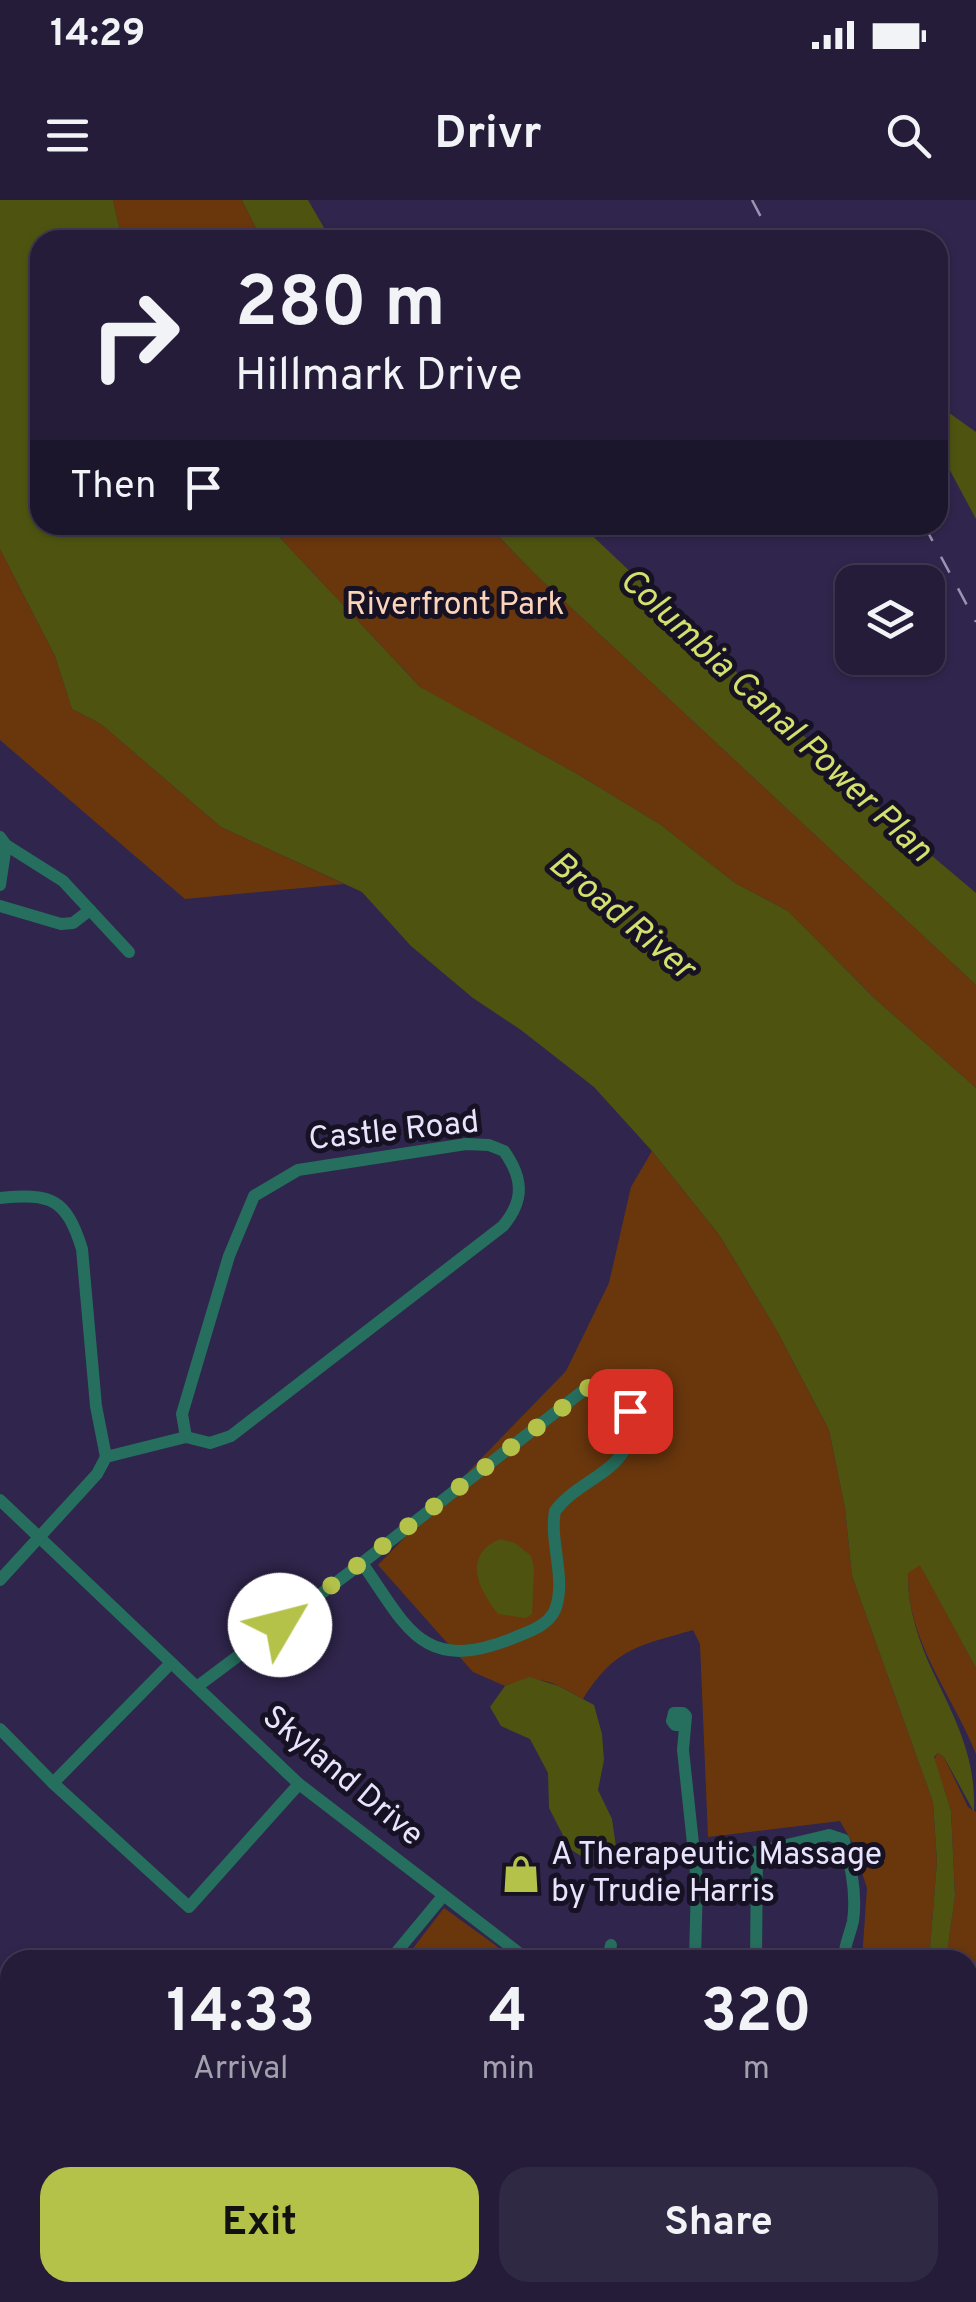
<!DOCTYPE html>
<html lang="en">
<head>
<meta charset="utf-8">
<style>
	:root { --surface:#241c39; --page:#302944; --text:#f1f3f6; --muted:#a3a1ae; --line:#413a53; --accent:#b5c249 }
	body { margin:0; font-family:Overpass,sans-serif; background:var(--page); color:var(--text); height:100vh; display:flex; flex-direction:column; font-size:38px; white-space:nowrap }
	* { box-sizing:border-box; margin:0 }
	p { font-size:32px; color:var(--muted) }
	.icon { flex:none; width:55px; height:55px; fill:none; stroke:currentColor; stroke-width:2; stroke-linecap:round; stroke-linejoin:round }
	.map { position:relative; flex:1; overflow:hidden }
	.drawer { position:absolute; left:0px; top:1750px; width:978px; height:352px; display:flex; flex-direction:column; background:var(--surface); border-radius:30px 30px 0 0; box-shadow:0 2px 8px #0004,0 0 0 2px var(--line) }
	.drawer>* { flex:none }
	.top-card { position:absolute; left:30px; top:30px; width:918px; height:305px; border-radius:30px; box-shadow:0 2px 8px #0004,0 0 0 2px var(--line); background:#241c39; color:var(--text); overflow:hidden }
	.buttons { position:absolute; left:835px; top:365px; display:grid; gap:20px }
	.buttons a { display:grid; place-items:center; width:110px; height:110px; border-radius:20px; background:var(--surface); box-shadow:0 2px 8px #0004,0 0 0 2px var(--line); font-size:50px }
	.pin { position:absolute; display:grid; place-items:center; width:85px; height:85px; color:#fff; margin:-42px; border-radius:20px; box-shadow:0 5px 15px #0006 }
	.me { position:absolute; width:110px; margin:-55px; rotate:53deg; stroke-linejoin:round; filter:drop-shadow(0 0 8px #0008) }
	.turn { display:flex; align-items:center; gap:35px; height:210px; padding:0 40px; font-size:45px }
	.turn .icon { width:130px; height:130px; stroke-width:2.5 }
	.turn b { display:block; font-size:70px; line-height:85px }
	.then { display:flex; align-items:center; height:95px; padding:0 40px; background:#0003; gap:20px; font-size:38px }
	.eta { display:flex; justify-content:space-evenly; align-items:center; height:170px; text-align:center }
	.eta b { font-size:60px; font-weight:700; line-height:70px }
	.button { display:flex; gap:20px; margin-top:auto; padding:20px 40px }
	.button a { flex:1; height:115px; border-radius:30px; background:var(--accent); color:#111; font-size:40px; font-weight:700; line-height:115px; text-align:center }
	.button a+a { background:var(--page); color:var(--text) }
	.status { display:flex; justify-content:space-between; align-items:center; height:70px; padding:0 50px; background:var(--surface); direction:ltr }
	.status svg { height:28px; fill:currentColor }
	header { display:flex; justify-content:space-between; align-items:center; height:130px; padding:0 40px; background:var(--surface); font-size:45px; font-weight:700 }
	.map>svg:first-child { display:block }
</style>
</head>
<body>
<div class="status"><b>14:29</b><svg viewBox="0 0 49 12"><path d="M0 12V9h3v3zM5 12V6h3v6zM10 12V3h3v9zM15 12V0h3v12zM26 1h20v11H26zM47 4h2v5h-2z"/></svg></div>
<header><svg class="icon" aria-label="menu" viewBox="0 0 24 24"><path d="M4 6h16M4 12h16M4 18h16"/></svg>Drivr<svg class="icon" aria-label="search" viewBox="0 0 24 24"><circle cx="10" cy="10" r="6"/><path d="M15 15l6 6"/></svg></header>
<div class="map">
<svg width="976" height="2102" viewBox="0 0 976 2102">
	<rect width="100%" height="100%" fill="#30254c"/>
	<!-- green -->
	<g fill="#6a370d">
		<path d="M113 0H242L262 40H122Z"/>
		<path d="M268 325H488L533 372 976 785V888L873 797 788 711 735 683 661 625 579 575 421 488Z"/>
		<path d="M0 349 55 456 72 509 101 524 221 627 344 684 185 699 0 540Z"/>
		<path d="M652 951 720 1036 776 1129 829 1230 845 1308 852 1376 933 1602 937 1662 929 1760H862L867 1688 852 1642 840 1621 708 1637 700 1444 693 1430C638 1446 615 1448 583 1499 551 1481 541 1474 505 1486L473 1472 378 1365 566 1171 609 1083 631 987Z"/>
		<path d="M920 1364 976 1468V1554C952 1493 906 1441 908 1372Z"/>
		<path d="M938 1553 944 1557 968 1607 976 1612V2102H950L952 2093 968 2092V1996L975 1926 968 1894V1760H946L955 1696 951 1611 934 1559Z"/>
		<path d="M444 1708 516 1760H404Z"/>
		<path d="M574 2092 585 2102H111L31 2093Z"/>
	</g>
	<!-- water -->
	<g fill="#4e5410">
		<path d="M0 0H113L122 40H40V325H268L420 487 579 575 661 625 735 683 788 711 873 797 976 888V1468L920 1365 908 1373C907 1405 918 1440 932 1470 955 1519 976 1555 974 1612L944 1557 938 1553 934 1557 951 1611 955 1696 946 1760H929L937 1662 933 1602 852 1376 845 1308 829 1230 776 1129 720 1036 652 951 594 887 521 830 473 798 411 746 362 692 221 627 101 524 72 509 55 456 0 349Z"/>
		<path d="M242 0H308L331 40H262Z"/>
		<path d="M938 205 976 232V319L938 248Z"/>
		<path d="M488 325H581L919 645 976 693V785L533 372Z"/>
		<path d="M500 1339 515 1343 531 1356 534 1369 532 1414 526 1418 498 1414C479 1390 461 1356 500 1339Z"/>
		<path d="M529 1477 559 1486 594 1505 602 1534 604 1560 598 1590 612 1619 616 1647 600 1668 570 1649 549 1608 548 1573 530 1539 501 1526 490 1507 505 1486Z"/>
		<path d="M840 2093V2092L952 2093 950 2102H837Z"/>
	</g>
	<g fill="none" stroke-linecap="round" stroke-linejoin="round">
		<!-- minor -->
		<g stroke="#266e5d" stroke-width="12">
			<path d="M0 637 6 645 63 681 129 752"/>
			<path d="M0 685 6 645"/>
			<path d="M0 706 61 724 73 723 90 710"/>
			<path d="M0 998C51 993 66 998 82 1049L96 1206 106 1257"/>
			<path d="M602 1183C620 1188 628 1197 630 1216 635 1273 584 1273 555 1311 549 1341 567 1380 555 1410 547 1427 527 1432 511 1439 422 1474 407 1427 362 1363L588 1187Z"/>
			<path d="M0 1300 299 1584 528 1760"/>
			<path d="M0 1380 97 1274 106 1257 186 1237 210 1243 231 1236 503 1026C525 1000 523 978 504 951L489 945 466 944 298 970 254 996 229 1056 182 1214 186 1237"/>
			<path d="M198 1486 362 1363"/>
			<path d="M683 1525H675L672 1521 674 1513H683L686 1516 683 1550 697 1681 695 1760"/>
			<path d="M0 1529 53 1583 189 1707 299 1584"/>
			<path d="M53 1583 171 1463"/>
			<path d="M695 1659 757 1652"/>
			<path d="M390 1760 443 1696"/>
			<path d="M608 1760 611 1745"/>
			<path d="M756 1760 757 1652 829 1635 844 1640C851 1665 857 1695 853 1721 850 1735 844 1745 844 1760"/>
			<path d="M0 1815 10 1819"/>
		</g>
		<!-- rail -->
		<g stroke="#9b93b2" stroke-width="2.5" stroke-dasharray="18 18" stroke-linecap="butt">
			<path d="M752 0 773 40"/>
			<path d="M924 325 976 422"/>
		</g>
	</g>
	<g fill="none" stroke-linecap="round" stroke-linejoin="round">
		<!-- route -->
		<path stroke="#b5c249" stroke-width="18" stroke-dasharray="0 32.4" d="M280 1425 588 1188C609 1181 626 1189 630 1211"/>
	</g>
	<!-- icons -->
	<defs>
		<g id="shop-bare" transform="scale(3)"><path d="M-5-2.5h2.3a2.7 3.5 0 0 1 5.4 0H5L5.5 6h-11ZM-1.5-2.5h3a1.5 2.3 0 0 0-3 0Z" fill="#b5c249" stroke="#161223" stroke-width="2.5" paint-order="stroke"/></g>
	</defs>
	<g fill-rule="evenodd">
		<use href="#shop-bare" x="521" y="1674"/>
	</g>
	<g text-anchor="middle" dominant-baseline="central" stroke-width="10" stroke-linejoin="round" paint-order="stroke">
		<!-- park labels -->
		<g font-size="32" fill="#fbd4ba" stroke="#161223">
			<text x="455" y="406">Riverfront Park</text>
		</g>
		<!-- street labels -->
		<g font-size="32" fill="#e9e4fd" stroke="#161223">
			<text transform="translate(394 932) rotate(-6)">Castle Road</text>
			<text transform="translate(342 1577) rotate(40)">Skyland Drive</text>
		</g>
		<!-- poi labels -->
		<g font-size="32" fill="#e9e4fd" stroke="#161223" text-anchor="start">
			<text x="551" y="1656">A Therapeutic Massage<tspan x="551" dy="37">by Trudie Harris</tspan></text>
		</g>
		<!-- water labels -->
		<g font-size="35" font-style="italic" fill="#d3e06d" stroke="#161223">
			<text transform="translate(775 516) rotate(43)">Columbia Canal Power Plan</text>
			<text transform="translate(621 717) rotate(40)">Broad River</text>
		</g>
	</g>
</svg>
<div class="buttons">
<a><svg class="icon" aria-label="layers" viewBox="0 0 24 24"><path d="M12 4l9 5-9 5-9-5zM3 14l9 5 9-5"/></svg></a>
</div>
<div class="pin" style="left:630px;top:1211px;background:#d93025"><svg class="icon" aria-label="arrive" viewBox="0 0 24 24"><path d="M6 21V4h12l-3 4 3 4H6"/></svg></div>
<svg class="me" style="left:280px;top:1425px" viewBox="-20 -20 40 40"><circle r="19" fill="#fff"/><path d="M0-13L10 11 0 6-10 11z" fill="#b5c249"/></svg>
<div class="top-card">
<div class="turn"><svg class="icon" aria-label="right" viewBox="0 0 24 24"><path d="M7 20v-9h11M14 6l5 5-5 5"/></svg><div><b>280 m</b>Hillmark Drive</div></div>
<div class="then">Then<svg class="icon" aria-label="arrive" viewBox="0 0 24 24"><path d="M6 21V4h12l-3 4 3 4H6"/></svg></div>
</div>
<section class="drawer">
<div class="eta">
<div><b>14:33</b><p>Arrival</p></div>
<div><b>4</b><p>min</p></div>
<div><b>320</b><p>m</p></div>
</div>
<div class="button"><a>Exit</a><a>Share</a></div>
</section>
</div>
</body>
</html>
